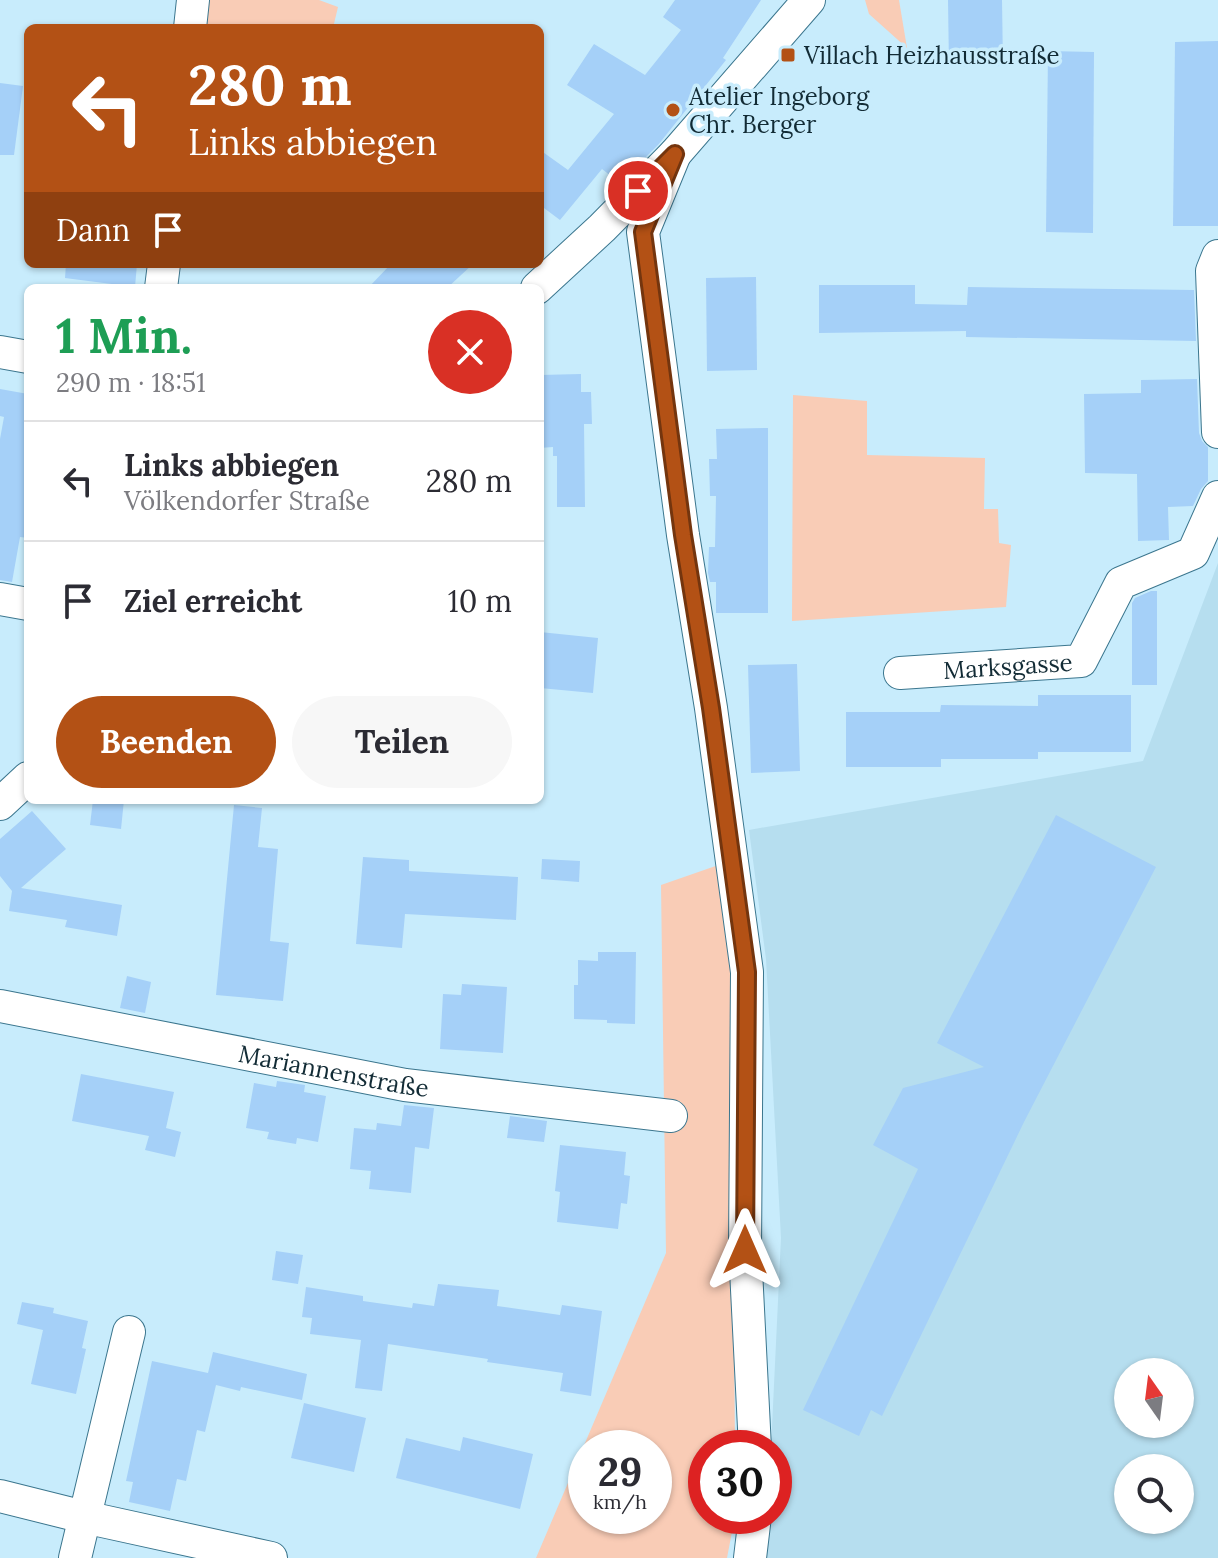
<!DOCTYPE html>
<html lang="de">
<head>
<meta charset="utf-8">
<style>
	:root { --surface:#fff; --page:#f7f7f7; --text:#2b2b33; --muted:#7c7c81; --line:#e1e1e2; --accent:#b35115 }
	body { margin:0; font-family:Lora,serif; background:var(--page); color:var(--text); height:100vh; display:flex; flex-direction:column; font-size:30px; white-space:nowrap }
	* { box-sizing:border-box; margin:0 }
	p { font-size:26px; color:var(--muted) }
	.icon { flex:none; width:44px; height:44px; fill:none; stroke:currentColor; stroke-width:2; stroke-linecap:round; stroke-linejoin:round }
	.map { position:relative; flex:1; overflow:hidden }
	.side { position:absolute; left:24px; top:284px; width:520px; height:520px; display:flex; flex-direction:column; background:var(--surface); border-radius:12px; box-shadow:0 2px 6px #0004 }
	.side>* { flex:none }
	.hud { position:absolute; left:24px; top:24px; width:520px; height:244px; border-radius:12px; box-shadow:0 2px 6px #0004; background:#b35115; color:#fff; overflow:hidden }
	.needle { width:52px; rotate:346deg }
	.fabs { position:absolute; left:1114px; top:1358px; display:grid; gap:16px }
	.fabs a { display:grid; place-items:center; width:80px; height:80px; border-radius:50%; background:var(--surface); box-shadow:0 2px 6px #0004; font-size:40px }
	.speed { position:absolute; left:568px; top:1430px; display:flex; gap:16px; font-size:40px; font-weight:700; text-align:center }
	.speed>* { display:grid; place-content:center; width:104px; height:104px; border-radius:50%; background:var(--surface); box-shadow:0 2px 6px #0004; line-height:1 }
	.speed small { font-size:20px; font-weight:400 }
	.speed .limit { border:12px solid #d22; background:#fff; color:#111 }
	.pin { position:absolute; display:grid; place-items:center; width:68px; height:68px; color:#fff; margin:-34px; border:4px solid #fff; border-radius:50%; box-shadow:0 2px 8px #0007 }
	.me { position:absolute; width:88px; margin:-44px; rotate:0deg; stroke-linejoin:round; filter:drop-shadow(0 0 6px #0008) }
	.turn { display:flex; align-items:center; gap:28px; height:168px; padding:0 32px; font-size:36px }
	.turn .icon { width:104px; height:104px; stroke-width:2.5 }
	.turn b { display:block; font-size:56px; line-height:68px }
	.then { display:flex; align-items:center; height:76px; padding:0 32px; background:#0003; gap:16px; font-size:30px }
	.round { display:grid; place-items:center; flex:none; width:84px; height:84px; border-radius:42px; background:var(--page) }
	.headline { display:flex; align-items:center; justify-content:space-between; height:136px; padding:0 32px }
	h1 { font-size:48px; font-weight:700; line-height:60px; color:#1e9e55 }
	.button { display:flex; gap:16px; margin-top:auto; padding:16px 32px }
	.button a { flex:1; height:92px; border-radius:48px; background:var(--accent); color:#fff; font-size:32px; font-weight:700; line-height:92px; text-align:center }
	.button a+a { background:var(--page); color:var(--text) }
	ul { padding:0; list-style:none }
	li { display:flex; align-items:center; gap:24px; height:120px; padding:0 32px; border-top:2px solid var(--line) }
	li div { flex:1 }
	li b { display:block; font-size:30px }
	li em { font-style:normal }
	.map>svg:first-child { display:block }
</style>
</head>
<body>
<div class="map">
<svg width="1218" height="1558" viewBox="0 0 1218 1558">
	<rect width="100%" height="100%" fill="#c8ecfc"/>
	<!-- built -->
	<path fill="#b6deef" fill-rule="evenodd" d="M1218 563V1558H765L767 1516H774V1448H771L781 1238 766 959 749 830 1143 761ZM1128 1372H1180V1424H1128ZM1128 1468H1180V1520H1128Z"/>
	<!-- green -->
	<g fill="#f9ccb6" fill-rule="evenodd">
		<path d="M204 0H319L338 7 333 28H201Z"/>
		<path d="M865 0H899L907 48 869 14Z"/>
		<path d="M793 395 867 401V455L985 458 984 509H998L999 543 1011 545 1006 607 792 621Z"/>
		<path d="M730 861 735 1448H706V1516H735L727 1558H536L666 1253 661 885ZM586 1448H654V1516H586Z"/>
	</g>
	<!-- building -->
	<g fill="#a5d0f8">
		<path d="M675 0H761L723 58 726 60 658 145 620 183 602 169 560 220 540 205V150L568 170 614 114 567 85 594 44 645 75 681 30 663 17Z"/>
		<path d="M948 0H1002L1003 66 949 67Z"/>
		<path d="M1218 41V226H1173L1175 42Z"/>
		<path d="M1048 51 1094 52 1093 233 1046 232Z"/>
		<path d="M0 83 23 86 14 155H0Z"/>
		<path d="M66 264H137L135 287 65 278Z"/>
		<path d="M391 264H473L447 288H368Z"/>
		<path d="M756 277 757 370 707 371 706 278Z"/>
		<path d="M819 285H915V304L967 305 968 287 1194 290 1196 341 966 337V331L819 333Z"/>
		<path d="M581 374V392H591L592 424H584L585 507H557V456H553V447L540 448V375Z"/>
		<path d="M1197 379 1199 433 1202 441 1208 447V481L1201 489 1193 506 1168 507 1169 540 1138 541 1137 474 1085 473 1084 394 1141 393V380Z"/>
		<path d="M0 389 28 394V473L24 495 28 496V538L20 537 12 582 0 580V439L4 417 0 416Z"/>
		<path d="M768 428V613H716V582H710L708 573 709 547H715L716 496H710L709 459H717L716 429Z"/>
		<path d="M1151 591H1157V685H1132V603L1135 598Z"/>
		<path d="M540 632 598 638 593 693 540 688Z"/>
		<path d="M797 664 800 771 751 773 748 665Z"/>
		<path d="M1038 695H1131V752H1038V759H941V767H846V712H940L941 705 1038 706Z"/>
		<path d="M93 800H124L121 829 90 825Z"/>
		<path d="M234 805 262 808 258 847 278 849 270 941 289 943 283 1001 216 995Z"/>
		<path d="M32 811 66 849 21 888 122 905 117 936 65 927 67 920 9 911 12 891 0 876V839Z"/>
		<path d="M1056 815 1156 867 1024 1122 882 1416 871 1410 859 1436 803 1410 918 1169 873 1145 903 1088 984 1067 937 1043Z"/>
		<path d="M363 857 409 860V871L518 877 516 920 405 914 402 948 356 944Z"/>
		<path d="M542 859 580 861 579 882 541 879Z"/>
		<path d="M598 952H636L635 1024 607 1023V1020L574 1019V985H578V960L598 961Z"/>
		<path d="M127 976 151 982 145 1013 120 1008Z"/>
		<path d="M462 984 507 987 503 1053 440 1049 443 994 461 995Z"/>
		<path d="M81 1074 174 1092 166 1128 181 1132 175 1157 145 1150 149 1136 72 1121Z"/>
		<path d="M277 1081 305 1085 304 1092 326 1096 318 1142 297 1138 296 1144 267 1139 269 1132 246 1128 254 1083 276 1087Z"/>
		<path d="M404 1105 434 1108 429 1149 415 1147 411 1193 369 1189 371 1171 350 1169 354 1128 376 1130 377 1123 401 1126Z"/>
		<path d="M510 1116 547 1121 544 1142 507 1138Z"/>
		<path d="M560 1145 626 1152 624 1175 630 1176 627 1204 621 1203 618 1229 557 1222 560 1192 555 1191Z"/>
		<path d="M276 1251 303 1255 298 1284 272 1280Z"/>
		<path d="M438 1284 499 1290 497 1306 560 1315 562 1305 602 1311 591 1396 560 1391 563 1373 487 1362 488 1359 388 1344 382 1391 355 1388 361 1340 310 1334 312 1318 302 1317 306 1287 363 1296V1301L412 1308 413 1303 434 1306Z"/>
		<path d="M22 1302 54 1308 53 1313 88 1321 82 1348 86 1349 76 1394 31 1384 43 1330 17 1324Z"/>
		<path d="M213 1352 307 1374 302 1400 241 1387 240 1391 216 1385 205 1432 197 1430 186 1481 177 1479 170 1511 129 1502 133 1482 126 1481 152 1361 208 1373Z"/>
		<path d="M304 1403 366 1418 354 1472 291 1458Z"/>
		<path d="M463 1437 533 1454 520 1509 396 1478 406 1438 460 1451Z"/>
	</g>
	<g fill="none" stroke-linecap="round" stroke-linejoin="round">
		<!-- minor casing -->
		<g stroke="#3b768e" stroke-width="34">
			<g id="minor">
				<path d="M190 28 193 0"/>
				<path d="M675 154 643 232 683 535 711 708 747 972 745 1250 755 1448"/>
				<path d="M1218 256 1212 271 1218 432"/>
				<path d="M161 288 164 264"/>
				<path d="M537 288 602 228 675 154 809 0"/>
				<path d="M0 352 28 357"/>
				<path d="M0 599 28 604"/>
				<path id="s1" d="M900 673 1081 661 1121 583 1193 553 1218 497"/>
				<path d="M0 804 28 778"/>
				<path id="s2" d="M0 1006 405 1085 671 1116"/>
				<path d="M0 1496 84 1517 271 1558"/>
				<path d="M75 1558 129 1332"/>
				<path d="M750 1558 755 1516"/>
			</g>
		</g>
		<!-- minor -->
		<use href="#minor" stroke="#fff" stroke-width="32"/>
	</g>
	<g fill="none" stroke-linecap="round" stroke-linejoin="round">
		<!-- route casing -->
		<g stroke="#74350e" stroke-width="20">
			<path id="route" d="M638 191 675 154 643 232 683 535 711 708 747 972 745 1250"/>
		</g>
		<!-- route -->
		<use href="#route" stroke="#b35115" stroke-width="14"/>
	</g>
	<!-- markers -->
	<g fill="#b35115" stroke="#c8ecfc" stroke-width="3">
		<rect x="780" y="47" width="16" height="16" rx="4"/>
		<circle cx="673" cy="110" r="8"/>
	</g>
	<g text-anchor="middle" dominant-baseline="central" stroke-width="7" stroke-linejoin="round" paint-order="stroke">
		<!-- poi labels -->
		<g font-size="24" fill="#122b35" stroke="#c8ecfc" text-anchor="start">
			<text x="804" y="55">Villach Heizhausstraße</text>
			<text x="689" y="96">Atelier Ingeborg<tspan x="689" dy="28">Chr. Berger</tspan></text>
		</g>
		<!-- street labels -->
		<g font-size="24" fill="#122b35" stroke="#c8ecfc">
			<text stroke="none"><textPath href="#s1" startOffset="108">Marksgasse</textPath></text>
			<text stroke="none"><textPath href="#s2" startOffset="340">Mariannenstraße</textPath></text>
		</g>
	</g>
</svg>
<div class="fabs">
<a><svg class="needle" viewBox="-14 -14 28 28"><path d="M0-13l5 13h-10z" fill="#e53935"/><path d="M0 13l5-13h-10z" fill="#7c7c81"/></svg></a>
<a><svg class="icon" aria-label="search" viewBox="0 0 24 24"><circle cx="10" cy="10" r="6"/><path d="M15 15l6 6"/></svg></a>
</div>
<div class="speed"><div>29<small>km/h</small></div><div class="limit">30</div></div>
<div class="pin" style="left:638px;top:191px;background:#d93025"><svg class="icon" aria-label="arrive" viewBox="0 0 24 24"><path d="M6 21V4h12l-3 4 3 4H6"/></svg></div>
<svg class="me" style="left:745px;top:1250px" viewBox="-20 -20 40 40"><path d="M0-17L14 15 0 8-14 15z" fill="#b35115" stroke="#fff" stroke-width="4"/></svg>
<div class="hud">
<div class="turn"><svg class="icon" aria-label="left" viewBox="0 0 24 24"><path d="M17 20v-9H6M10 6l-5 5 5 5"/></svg><div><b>280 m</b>Links abbiegen</div></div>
<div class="then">Dann<svg class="icon" aria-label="arrive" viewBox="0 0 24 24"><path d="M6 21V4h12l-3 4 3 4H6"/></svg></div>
</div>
<section class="side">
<div class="headline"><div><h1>1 Min.</h1><p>290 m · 18:51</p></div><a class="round" style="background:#d93025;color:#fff"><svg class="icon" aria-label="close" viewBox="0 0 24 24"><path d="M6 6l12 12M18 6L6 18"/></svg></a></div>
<ul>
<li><svg class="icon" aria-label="left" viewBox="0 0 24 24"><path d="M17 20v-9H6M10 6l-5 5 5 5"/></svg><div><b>Links abbiegen</b><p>Völkendorfer Straße</p></div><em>280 m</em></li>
<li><svg class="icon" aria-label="arrive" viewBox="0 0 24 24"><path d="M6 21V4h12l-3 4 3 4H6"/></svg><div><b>Ziel erreicht</b></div><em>10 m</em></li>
</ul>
<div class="button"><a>Beenden</a><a>Teilen</a></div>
</section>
</div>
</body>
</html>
